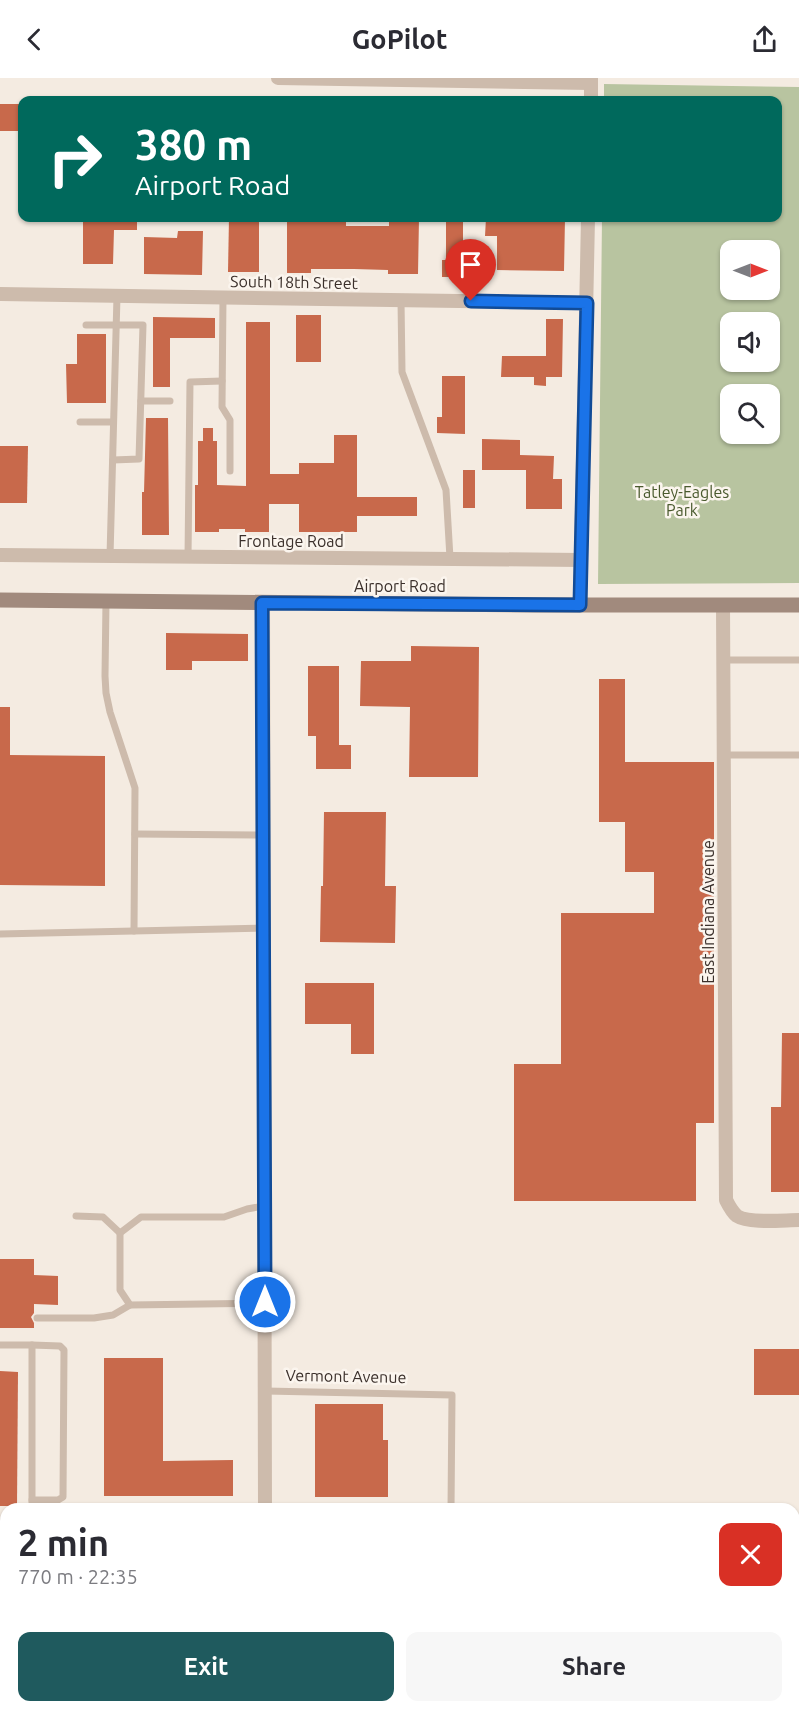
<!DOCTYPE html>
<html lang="en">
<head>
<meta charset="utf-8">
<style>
	:root { --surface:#fff; --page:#f7f7f7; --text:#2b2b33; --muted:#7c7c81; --accent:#1f5a5e }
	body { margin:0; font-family:Ubuntu,sans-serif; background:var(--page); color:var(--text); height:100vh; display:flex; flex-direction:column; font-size:22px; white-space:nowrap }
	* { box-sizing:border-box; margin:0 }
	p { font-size:20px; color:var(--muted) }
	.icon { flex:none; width:33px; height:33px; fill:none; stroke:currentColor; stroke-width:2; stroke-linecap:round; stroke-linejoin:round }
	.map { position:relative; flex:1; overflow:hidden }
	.panel { position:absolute; left:0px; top:1425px; width:800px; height:210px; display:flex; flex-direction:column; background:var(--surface); border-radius:18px 18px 0 0; box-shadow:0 2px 4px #0004 }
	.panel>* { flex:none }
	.banner { position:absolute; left:18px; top:18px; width:764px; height:126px; border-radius:12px; box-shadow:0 2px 4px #0004; background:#00695c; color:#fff; overflow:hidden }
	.needle { width:39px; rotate:90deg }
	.tools { position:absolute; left:720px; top:162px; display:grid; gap:12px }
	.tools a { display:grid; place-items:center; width:60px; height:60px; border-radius:12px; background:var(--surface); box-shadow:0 2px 4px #0004; font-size:30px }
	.pin { position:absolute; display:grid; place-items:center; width:51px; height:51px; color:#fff; margin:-62px -26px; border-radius:50% 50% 50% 0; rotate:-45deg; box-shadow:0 0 6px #0007 }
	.pin .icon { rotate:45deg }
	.me { position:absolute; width:66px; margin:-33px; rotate:0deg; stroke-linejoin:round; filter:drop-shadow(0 0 4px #0008) }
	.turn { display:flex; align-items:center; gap:21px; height:126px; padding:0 18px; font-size:27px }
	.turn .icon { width:78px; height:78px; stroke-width:2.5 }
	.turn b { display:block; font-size:42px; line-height:51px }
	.round { display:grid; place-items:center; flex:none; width:63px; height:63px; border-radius:12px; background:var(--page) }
	.overview { display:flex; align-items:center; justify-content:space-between; height:102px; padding:0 18px }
	h1 { font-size:36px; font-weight:600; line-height:45px }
	.button { display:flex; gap:12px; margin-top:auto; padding:12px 18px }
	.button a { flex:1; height:69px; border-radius:12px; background:var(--accent); color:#fff; font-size:24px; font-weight:600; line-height:69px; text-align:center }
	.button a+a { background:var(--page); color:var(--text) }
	header { display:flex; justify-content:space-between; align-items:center; height:78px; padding:0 18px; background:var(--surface); font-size:27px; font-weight:600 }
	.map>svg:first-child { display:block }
</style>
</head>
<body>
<header><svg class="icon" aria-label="back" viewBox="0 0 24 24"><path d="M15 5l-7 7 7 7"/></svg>GoPilot<svg class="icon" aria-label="share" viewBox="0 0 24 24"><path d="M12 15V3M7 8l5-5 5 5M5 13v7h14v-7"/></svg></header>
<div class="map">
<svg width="799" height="1635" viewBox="0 0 799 1635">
	<rect width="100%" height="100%" fill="#f4ebe1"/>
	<!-- green -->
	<path fill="#b8c4a0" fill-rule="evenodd" d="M604 6 799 9V505L598 506 602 140H777V22H604ZM730 172H770V212H730ZM730 244H770V284H730ZM730 316H770V356H730Z"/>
	<!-- building -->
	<g fill="#c8694b">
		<rect x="0" y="26" width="22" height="27"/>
		<path d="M83 140H137V152H114L113 186H83Z"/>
		<path d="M229 140H259V194H228Z"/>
		<path d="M287 140H346V148H389V140H419L418 196H388V192L354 191H311V195H287Z"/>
		<path d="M446 140H463V171H457V199H442V182H446Z"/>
		<path d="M486 140H565L564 193 497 192V158H485Z"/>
		<path d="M178 153H203L202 197 144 196V159L177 160Z"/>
		<rect x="296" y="237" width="25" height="47"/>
		<path d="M153 239 215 240V260H170V309H153Z"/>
		<path d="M546 241H563L562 299H546V308L534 307V299H501L502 278H546Z"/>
		<path d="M246 244H270V396H299V385H334V357H357V419H417V438H357V454H299V426H269V454H245V451H219V454H195V407H198V363H203V350H213V363H217V407L246 408Z"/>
		<path d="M77 256H106V325H67L66 286H77Z"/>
		<path d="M442 298H465V356L437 355V339H442Z"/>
		<path d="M146 340H168L169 457H142V414H144Z"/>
		<path d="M482 361 520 362V377L554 378 553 401H562V431H526V392H482Z"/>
		<path d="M0 368H28L27 425H0Z"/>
		<rect x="463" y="392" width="12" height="38"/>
		<path d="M166 555 248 556V583H192V592H166Z"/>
		<path d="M411 568 479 569 478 699H409L410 629 360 628 361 583H411Z"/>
		<path d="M308 588H339V667H351V691H316V658H308Z"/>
		<path d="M599 601H625V684H714V1045H696V1123H514V986H561V835H654V794H625V744H599Z"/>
		<path d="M0 629H10V677L105 678V808L0 807Z"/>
		<path d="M324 734H386L385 808H396L395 865 320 864 321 808H323Z"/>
		<path d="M305 905H374V976H351V946H305Z"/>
		<path d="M782 955H799V1114H771V1029H781Z"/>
		<path d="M0 1181H34V1197L58 1198V1227L34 1226V1235L31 1239 34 1245V1250H0Z"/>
		<rect x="754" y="1271" width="45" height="46"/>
		<path d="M104 1280H163V1383L233 1382V1418H104Z"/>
		<path d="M0 1293 18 1294 17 1428H0Z"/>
		<path d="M315 1326H383V1362H388V1419H315Z"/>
	</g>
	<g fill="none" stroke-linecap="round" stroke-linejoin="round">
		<!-- service -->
		<g stroke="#cdbbac" stroke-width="7">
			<path d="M223 219 222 329 230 342V393"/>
			<path d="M401 222 402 294 446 412 450 480"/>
			<path d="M86 247H143L139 381 113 382"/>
			<path d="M141 323H170"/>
			<path d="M80 344H113"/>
			<path d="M110 478 117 218"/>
			<path d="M188 479 190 304 222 303"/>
			<path d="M106 523 105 598 106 615 110 634 135 710 134 853"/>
			<path d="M724 582H799"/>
			<path d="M724 677H799"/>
			<path d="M135 756 263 757"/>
			<path d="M0 856 264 850"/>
			<path d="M264 1128 247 1131 224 1139H141L120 1155V1212L130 1227 265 1225"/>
			<path d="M76 1138 103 1139 120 1155"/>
			<path d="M37 1240H94L113 1237 130 1227"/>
			<path d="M0 1267H32V1431"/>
			<path d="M266 1313 452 1317 451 1431"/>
			<path d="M32 1422H58L63 1419 64 1272 60 1268 32 1267"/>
			<path d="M0 1542H6"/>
			<path d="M60 1629V1635"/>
			<path d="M107 1629H129"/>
		</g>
		<!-- minor -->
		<g stroke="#cdbbac" stroke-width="14">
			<path d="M278 0 591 5"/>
			<path d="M591 22V0"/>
			<path d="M0 216 587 225"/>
			<path d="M0 477 581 482"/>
			<path d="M263 525 265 1431"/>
			<path d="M580 527 588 140"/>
			<path d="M723 527 726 1122C729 1128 732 1134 737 1138 749 1146 784 1142 799 1142"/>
			<path d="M265 1635V1629"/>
		</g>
		<!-- secondary -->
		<path stroke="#a18a7d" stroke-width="15" d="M0 522 536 527H799"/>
	</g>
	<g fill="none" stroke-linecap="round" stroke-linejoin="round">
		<!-- route casing -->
		<g stroke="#114b97" stroke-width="15">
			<path id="route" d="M265 1224 262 525 580 527 587 225 471 223"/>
		</g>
		<!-- route -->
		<use href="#route" stroke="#1a73e8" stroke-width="10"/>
	</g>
	<g text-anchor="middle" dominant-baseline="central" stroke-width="5" stroke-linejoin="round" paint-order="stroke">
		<!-- street labels -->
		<g font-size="16" fill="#3b302b" stroke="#fbf5ee">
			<text transform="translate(294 204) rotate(1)">South 18th Street</text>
			<text x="291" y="463">Frontage Road</text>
			<text x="400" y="508">Airport Road</text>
			<text transform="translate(708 834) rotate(-90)">East Indiana Avenue</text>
			<text transform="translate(346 1298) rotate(1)">Vermont Avenue</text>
		</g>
		<!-- park labels -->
		<g font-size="16" fill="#4a5a2e" stroke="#fbf5ee">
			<text x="682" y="414">Tatley-Eagles<tspan x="682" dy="18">Park</tspan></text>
		</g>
	</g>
</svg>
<div class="tools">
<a><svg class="needle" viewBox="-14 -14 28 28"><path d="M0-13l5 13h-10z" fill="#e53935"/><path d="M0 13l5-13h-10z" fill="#7c7c81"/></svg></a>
<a><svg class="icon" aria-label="sound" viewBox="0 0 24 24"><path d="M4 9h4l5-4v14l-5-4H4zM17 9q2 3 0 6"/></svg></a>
<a><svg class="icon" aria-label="search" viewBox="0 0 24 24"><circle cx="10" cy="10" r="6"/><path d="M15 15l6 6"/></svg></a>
</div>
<div class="pin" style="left:471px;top:223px;background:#d93025"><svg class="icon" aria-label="arrive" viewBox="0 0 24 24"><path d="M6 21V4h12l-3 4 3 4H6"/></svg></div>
<svg class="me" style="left:265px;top:1224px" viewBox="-20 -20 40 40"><circle r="17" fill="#1a73e8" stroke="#fff" stroke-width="3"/><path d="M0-11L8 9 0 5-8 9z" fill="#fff"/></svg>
<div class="banner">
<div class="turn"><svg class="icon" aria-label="right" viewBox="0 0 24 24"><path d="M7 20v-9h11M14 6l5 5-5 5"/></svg><div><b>380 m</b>Airport Road</div></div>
</div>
<section class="panel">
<div class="overview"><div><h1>2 min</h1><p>770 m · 22:35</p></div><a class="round" style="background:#d93025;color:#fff"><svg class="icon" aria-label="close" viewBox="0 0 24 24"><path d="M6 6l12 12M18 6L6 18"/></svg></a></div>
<div class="button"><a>Exit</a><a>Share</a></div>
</section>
</div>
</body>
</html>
